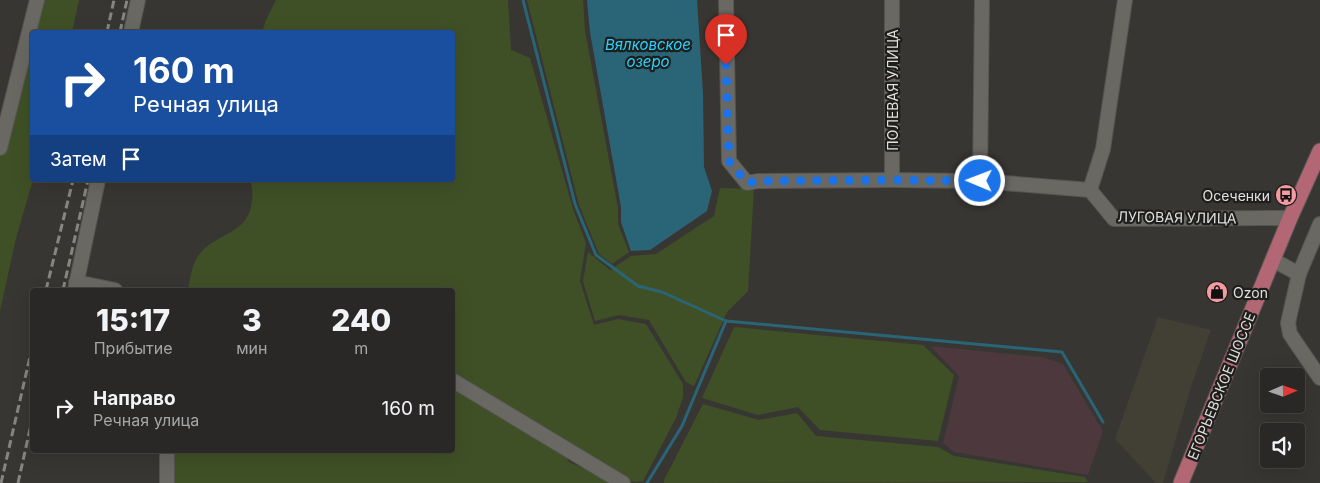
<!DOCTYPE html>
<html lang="ru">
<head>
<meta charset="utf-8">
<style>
	:root { --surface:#2a2826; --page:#363432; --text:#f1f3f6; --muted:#a5a6a7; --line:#464443 }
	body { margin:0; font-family:Inter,sans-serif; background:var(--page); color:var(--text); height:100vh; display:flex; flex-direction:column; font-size:19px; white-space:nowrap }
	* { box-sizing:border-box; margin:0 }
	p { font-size:16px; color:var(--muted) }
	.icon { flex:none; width:28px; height:28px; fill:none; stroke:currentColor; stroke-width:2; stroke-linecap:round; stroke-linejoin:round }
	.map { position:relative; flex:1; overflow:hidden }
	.sheet { position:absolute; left:30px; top:288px; width:425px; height:165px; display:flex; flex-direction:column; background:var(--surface); border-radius:5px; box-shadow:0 5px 20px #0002,0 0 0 1px var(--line) }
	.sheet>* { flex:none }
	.hud { position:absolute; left:30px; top:30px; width:425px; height:152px; border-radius:5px; box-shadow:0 5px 20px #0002,0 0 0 1px var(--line); background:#1a4fa0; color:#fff; overflow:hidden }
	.needle { width:32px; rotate:88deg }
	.fabs { position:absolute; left:1260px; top:368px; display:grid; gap:10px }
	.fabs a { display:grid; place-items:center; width:45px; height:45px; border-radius:5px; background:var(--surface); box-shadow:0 5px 20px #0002,0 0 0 1px var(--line); font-size:25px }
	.pin { position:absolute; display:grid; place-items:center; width:42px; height:42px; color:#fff; margin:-51px -21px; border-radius:50% 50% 50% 0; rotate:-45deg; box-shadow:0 0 5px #0007 }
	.pin .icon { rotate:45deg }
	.me { position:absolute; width:55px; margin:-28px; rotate:271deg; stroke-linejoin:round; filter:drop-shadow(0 0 4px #0008) }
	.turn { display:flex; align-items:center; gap:18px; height:105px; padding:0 20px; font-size:22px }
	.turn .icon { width:65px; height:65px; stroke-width:2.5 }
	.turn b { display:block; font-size:35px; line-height:42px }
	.then { display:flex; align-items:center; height:48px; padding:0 20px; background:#0003; gap:10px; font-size:19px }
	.eta { display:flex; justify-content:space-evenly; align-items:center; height:85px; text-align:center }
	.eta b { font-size:30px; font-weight:800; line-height:35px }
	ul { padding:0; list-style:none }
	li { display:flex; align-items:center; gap:15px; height:70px; padding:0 20px }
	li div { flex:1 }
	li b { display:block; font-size:19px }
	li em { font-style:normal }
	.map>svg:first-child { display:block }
</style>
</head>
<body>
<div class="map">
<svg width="1320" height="483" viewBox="0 0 1320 483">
	<rect width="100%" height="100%" fill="#383632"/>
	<!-- built -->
	<path fill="#423f35" d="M1158 317 1211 330 1191 387 1163 483H1156L1115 439Z"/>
	<!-- industrial -->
	<path fill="#4c383d" d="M930 346 1042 357 1063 364 1103 431 1088 475 954 452 943 443 959 376Z"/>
	<!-- green -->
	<g fill="#3f5026">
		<path d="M42 0H79L72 32H32L33 180 16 238 0 311V138Z"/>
		<path d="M276 0H508L511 50 530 58 573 209 586 243 580 281 594 325 618 319 646 324 683 384V397L676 418 643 481 635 482 627 480 453 375 452 290H188C190 279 192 265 198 256 213 234 245 235 251 207 253 196 253 190 250 180H452V32H262L266 20Z"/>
		<path d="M527 0H583L585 31 618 208V224L629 252 612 264 599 254 579 205Z"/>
		<path d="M720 188 754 189 748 291 727 312 694 386 686 382 649 320 619 315 595 321 583 281 588 252 610 270 631 256 656 254 714 216Z"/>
		<path d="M734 327 923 345 954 375 938 441 820 430 798 407 758 415 702 398Z"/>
		<path d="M453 385 562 450 569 462 587 470 610 483H173V450H452Z"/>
		<path d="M703 404 759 420 797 413 816 436 938 447 954 456 1085 477 1088 482 664 483V480Z"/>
	</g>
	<!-- water -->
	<path fill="#2a6577" d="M587 0H697L703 93 704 167 712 191 707 211 650 250 631 251 621 222V207L590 32Z"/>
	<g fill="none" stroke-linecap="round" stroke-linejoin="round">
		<!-- stream -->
		<g stroke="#2a6577" stroke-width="3">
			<path d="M523 0 575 204 596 255 638 286 662 292 726 321 1062 352 1103 422"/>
			<path d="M647 483 682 426 726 321"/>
		</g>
		<!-- minor casing -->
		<g stroke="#555451" stroke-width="16">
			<g id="minor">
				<path d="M726 0 729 161 747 183 758 181 892 180 980 181 1090 190 1114 219 1290 218"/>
				<path d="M131 32 138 0"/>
				<path d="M0 148 37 0"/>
				<path d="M892 180V0"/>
				<path d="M980 181 982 0"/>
				<path d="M1090 190 1103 149 1125 0"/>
				<path d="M1273 260 1299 274 1288 323 1290 334 1320 378"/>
				<path d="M1299 274 1320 224"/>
				<path d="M76 282 115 290"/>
				<path d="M75 290 98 180"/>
				<path d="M452 380 623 483"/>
				<path d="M167 450V483"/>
			</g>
		</g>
		<!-- major casing -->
		<g stroke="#555451" stroke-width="17">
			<path id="major" d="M1181 483 1290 218 1320 151"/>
		</g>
		<!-- minor -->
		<use href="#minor" stroke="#696863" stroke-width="14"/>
		<!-- major -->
		<use href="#major" stroke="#b36774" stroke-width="15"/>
		<!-- rail -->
		<g stroke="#868582" stroke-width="3" stroke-dasharray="8 4" stroke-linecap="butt">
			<path d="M107 32 114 0"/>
			<path d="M120 32 127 0"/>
			<path d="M46 290 73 180"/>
			<path d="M63 290 88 180"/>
			<path d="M1 483 32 348"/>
			<path d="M18 483 32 420"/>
		</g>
	</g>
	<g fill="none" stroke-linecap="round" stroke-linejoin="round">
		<!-- route -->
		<path stroke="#1a73e8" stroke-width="9" stroke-dasharray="0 16.2" d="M726 65 729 161 747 183 758 181 892 180 980 181"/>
	</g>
	<!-- icons -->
	<defs>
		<g id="bus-disc" transform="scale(1.125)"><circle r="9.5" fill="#f49aa1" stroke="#1e1e1c"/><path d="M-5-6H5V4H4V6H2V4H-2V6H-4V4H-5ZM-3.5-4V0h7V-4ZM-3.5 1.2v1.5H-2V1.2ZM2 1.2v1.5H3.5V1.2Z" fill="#111"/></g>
		<g id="shop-disc" transform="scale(1.125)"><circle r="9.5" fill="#f49aa1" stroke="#1e1e1c"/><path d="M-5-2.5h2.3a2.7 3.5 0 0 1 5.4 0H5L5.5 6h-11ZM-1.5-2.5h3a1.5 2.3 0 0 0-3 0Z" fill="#111"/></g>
	</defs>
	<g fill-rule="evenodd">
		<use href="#bus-disc" x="1286" y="195"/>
		<use href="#shop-disc" x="1217" y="292"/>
	</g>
	<g text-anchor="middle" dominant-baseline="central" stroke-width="4.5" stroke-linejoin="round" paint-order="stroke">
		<!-- street labels -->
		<g font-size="14" fill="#e1e0de" stroke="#1e1e1c">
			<text transform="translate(892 90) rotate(-90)">ПОЛЕВАЯ УЛИЦА</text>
			<text transform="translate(1177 217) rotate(1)">ЛУГОВАЯ УЛИЦА</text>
			<text transform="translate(1221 386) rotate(-68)">ЕГОРЬЕВСКОЕ ШОССЕ</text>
		</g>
		<!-- poi labels -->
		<g font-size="14" fill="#e1e0de" stroke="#1e1e1c" text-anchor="end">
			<text x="1270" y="195">Осеченки</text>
			<text x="1233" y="292" text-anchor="start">Ozon</text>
		</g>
		<!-- water labels -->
		<g font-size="15" font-style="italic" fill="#27d3fe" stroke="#1e1e1c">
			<text x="648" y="44">Вялковское<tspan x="648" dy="17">озеро</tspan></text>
		</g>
	</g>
</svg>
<div class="fabs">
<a><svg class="needle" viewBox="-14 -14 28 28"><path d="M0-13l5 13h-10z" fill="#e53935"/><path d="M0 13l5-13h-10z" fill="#a5a6a7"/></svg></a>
<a><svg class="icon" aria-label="sound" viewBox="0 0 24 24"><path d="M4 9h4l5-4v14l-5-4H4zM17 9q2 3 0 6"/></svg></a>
</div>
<div class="pin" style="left:726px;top:65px;background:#d93025"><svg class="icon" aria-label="arrive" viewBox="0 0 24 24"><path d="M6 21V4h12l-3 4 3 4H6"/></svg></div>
<svg class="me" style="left:980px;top:181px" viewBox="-20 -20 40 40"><circle r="17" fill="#1a73e8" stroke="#fff" stroke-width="3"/><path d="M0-11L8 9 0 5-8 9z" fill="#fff"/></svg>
<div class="hud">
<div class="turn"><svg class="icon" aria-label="right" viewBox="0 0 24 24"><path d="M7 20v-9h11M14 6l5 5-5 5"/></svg><div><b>160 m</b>Речная улица</div></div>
<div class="then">Затем<svg class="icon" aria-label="arrive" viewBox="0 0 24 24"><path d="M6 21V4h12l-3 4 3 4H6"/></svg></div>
</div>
<section class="sheet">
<div class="eta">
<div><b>15:17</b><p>Прибытие</p></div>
<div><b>3</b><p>мин</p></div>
<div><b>240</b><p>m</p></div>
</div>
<ul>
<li><svg class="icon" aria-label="right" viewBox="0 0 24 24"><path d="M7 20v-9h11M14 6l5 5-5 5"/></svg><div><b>Направо</b><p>Речная улица</p></div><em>160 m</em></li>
</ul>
</section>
</div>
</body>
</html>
